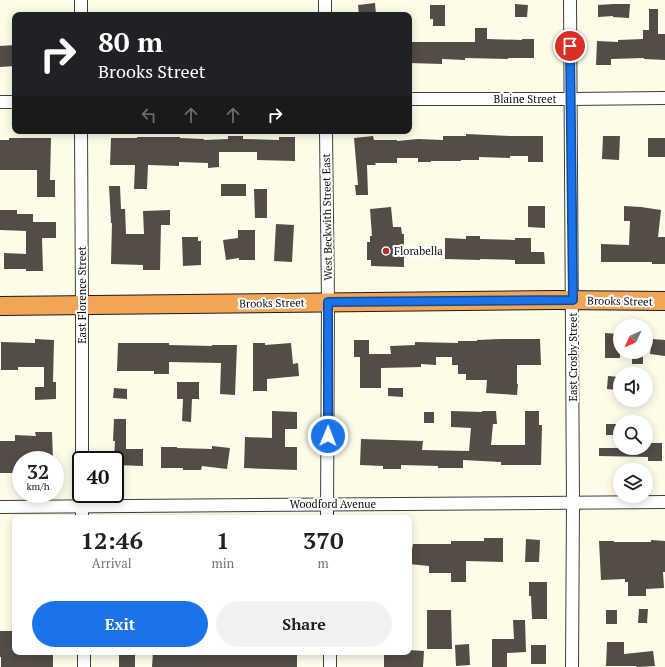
<!DOCTYPE html>
<html lang="en">
<head>
<meta charset="utf-8">
<style>
	:root { --surface:#fff; --page:#f2f2f2; --text:#222; --muted:#767676; --accent:#1a73e8 }
	body { margin:0; font-family:"PT Serif",serif; background:var(--page); color:var(--text); height:100vh; display:flex; flex-direction:column; font-size:15px; white-space:nowrap }
	* { box-sizing:border-box; margin:0 }
	p { font-size:13px; color:var(--muted) }
	.icon { flex:none; width:22px; height:22px; fill:none; stroke:currentColor; stroke-width:2; stroke-linecap:round; stroke-linejoin:round }
	.map { position:relative; flex:1; overflow:hidden }
	.panel { position:absolute; left:12px; top:515px; width:400px; height:140px; display:flex; flex-direction:column; background:var(--surface); border-radius:8px; box-shadow:0 2px 10px #0003 }
	.panel>* { flex:none }
	.top-card { position:absolute; left:12px; top:12px; width:400px; height:122px; border-radius:8px; box-shadow:0 2px 10px #0003; background:#202124; color:#fff; overflow:hidden }
	.needle { width:26px; rotate:226deg }
	.fabs { position:absolute; left:613px; top:319px; display:grid; gap:8px }
	.fabs a { display:grid; place-items:center; width:40px; height:40px; border-radius:50%; background:var(--surface); box-shadow:0 2px 10px #0003; font-size:20px }
	.speed { position:absolute; left:12px; top:451px; display:flex; gap:8px; font-size:20px; font-weight:700; text-align:center }
	.speed>* { display:grid; place-content:center; width:52px; height:52px; border-radius:50%; background:var(--surface); box-shadow:0 2px 10px #0003; line-height:1 }
	.speed small { font-size:10px; font-weight:400 }
	.speed .limit { border:2px solid #111; border-radius:6px; background:#fff; color:#111 }
	.pin { position:absolute; display:grid; place-items:center; width:34px; height:34px; color:#fff; margin:-17px; border:2px solid #fff; border-radius:50%; box-shadow:0 1px 4px #0007 }
	.me { position:absolute; width:44px; margin:-22px; rotate:1deg; stroke-linejoin:round; filter:drop-shadow(0 0 3px #0008) }
	.turn { display:flex; align-items:center; gap:14px; height:84px; padding:0 20px; font-size:18px }
	.turn .icon { width:52px; height:52px; stroke-width:2.5 }
	.turn b { display:block; font-size:28px; line-height:34px }
	.lanes { display:flex; align-items:center; height:38px; padding:0 20px; background:#0003; justify-content:center; gap:20px; direction:ltr }
	.lanes .off { opacity:.35 }
	.eta { display:flex; justify-content:space-evenly; align-items:center; height:68px; text-align:center }
	.eta b { font-size:24px; font-weight:800; line-height:28px }
	.action { display:flex; gap:8px; margin-top:auto; padding:8px 20px }
	.action a { flex:1; height:46px; border-radius:24px; background:var(--accent); color:#fff; font-size:16px; font-weight:800; line-height:46px; text-align:center }
	.action a+a { background:var(--page); color:var(--text) }
	.map>svg:first-child { display:block }
</style>
</head>
<body>
<div class="map">
<svg width="665" height="667" viewBox="0 0 665 667">
	<rect width="100%" height="100%" fill="#fefce9"/>
	<!-- building -->
	<g fill="#534c47">
		<path d="M375 3 376 15H359L358 5Z"/>
		<path d="M515 4 528 5 527 17H515Z"/>
		<path d="M613 4H630L629 18 613 17V16L598 17V5Z"/>
		<path d="M430 5H445V26H433V19H430Z"/>
		<path d="M649 9H658V34H665V60L644 59V58L611 59V65H596L597 41 618 42V40L643 39V30H649Z"/>
		<path d="M475 28H487V39L522 40V39H534V58H508V59L465 58V60L442 59V64L409 63V42H475Z"/>
		<path d="M15 45V66L0 67V46Z"/>
		<path d="M466 134 510 136H543V162H528V156H510V158L479 157V160H461V161H431V162H418V158H397V163H375L376 165H367L368 195H356L355 185H358L354 138 373 136 374 140H397V141L418 139 443 140V136H466Z"/>
		<path d="M228 136H243V139L279 140V137H295V161L257 160V152H219V167L208 168V163L179 162V166L148 165 147 189H134L135 165H110L111 138H137V137H180V138L204 139V140L228 139Z"/>
		<path d="M603 136H620L619 160 602 159Z"/>
		<path d="M9 138H51L50 180H55V197H37V170H0V140H9Z"/>
		<rect x="648" y="138" width="17" height="19"/>
		<rect x="221" y="184" width="25" height="12"/>
		<path d="M109 186H120L121 209H125L126 234H144L143 211 170 210V225H161L160 270H143V265L111 264 112 223H111Z"/>
		<path d="M254 189H267V218H255Z"/>
		<path d="M528 206H545V228L528 227Z"/>
		<path d="M624 206 641 207 661 210 658 237H665V264H652V262H601V244L629 245 630 221H624Z"/>
		<path d="M391 207 393 227H401L402 234H404V267L371 266V260H367V242H370V236H372L370 209Z"/>
		<path d="M0 210H17V214H33V222H56V238H42L43 271H26V269H4V253L26 254V231L0 230Z"/>
		<path d="M276 224 294 225 292 262 274 261Z"/>
		<path d="M238 230H255V260H239V258L226 260 223 240 238 238Z"/>
		<path d="M466 236H480V239L515 240V238H531V252H544L545 264H515V260L480 259V260L445 259V238L466 239Z"/>
		<path d="M182 237H198V241H201V265L183 266Z"/>
		<path d="M605 333 620 334V358H605Z"/>
		<path d="M35 339 54 340 53 382H56V399L35 400V387H44V367H18V370H1V342L35 343Z"/>
		<path d="M500 339H540L541 365H517V384H518L517 395 486 393 487 380H466V374H458V365H452V357H436V365L421 364V367L381 368V388H360V357H354V340H369V354H391L390 346 415 345V342L458 343V341H477V340Z"/>
		<path d="M652 339 665 340V356L650 354Z"/>
		<path d="M118 343H169V345L212 346V345H237L235 395 220 394 221 363 169 362V374H154V371H117Z"/>
		<path d="M253 343H265V345L291 343 293 364 298 363 299 376 267 379V391H253Z"/>
		<rect x="632" y="352" width="11" height="12"/>
		<path d="M608 376 620 377V390L607 389Z"/>
		<path d="M177 382H199V399H192L191 422 182 421 183 399H177Z"/>
		<path d="M114 388 127 389V399L113 398Z"/>
		<path d="M388 388H403V397L388 396Z"/>
		<path d="M272 411 297 412V429H285V447H297V470L244 468 245 437 272 438Z"/>
		<path d="M451 411 482 412V411H496L497 424H493L491 445H525V411H539V425H542L541 465H501V462L463 460V468H438V466L401 465V469H383V466L360 465 361 439 423 441 422 450 469 451 471 428 451 427Z"/>
		<rect x="424" y="412" width="10" height="11"/>
		<path d="M114 419H126V449H143V466L115 465V460H114L115 441H113Z"/>
		<rect x="606" y="424" width="14" height="11"/>
		<path d="M35 432H52L53 460H21V473H0V441H15V435L36 436Z"/>
		<path d="M648 443H662V461H648V457L599 456V448H648Z"/>
		<path d="M212 446 230 448 227 469 202 466 201 470H183V468H161V447H177V448L212 449Z"/>
		<path d="M484 538H503V562L466 561V582H451V573H429V566L409 564V548L412 549 413 544H451V541H484Z"/>
		<path d="M526 539 540 540 539 562H525Z"/>
		<path d="M651 540 665 541V572H663L664 588 646 589V596H628V582H625V579L601 580 599 541H614V542H651Z"/>
		<path d="M529 582H547V619H532L531 596H529Z"/>
		<path d="M639 609H648L647 623H638Z"/>
		<path d="M427 610H451L452 649H427Z"/>
		<rect x="606" y="610" width="11" height="14"/>
		<path d="M513 620H525L526 652 507 653V667H492V639H514Z"/>
		<path d="M0 631H15V652H53V667H1V657H0Z"/>
		<path d="M607 642H624V654L653 651 655 666 637 667 636 666H606Z"/>
		<path d="M469 644 470 665 456 666 455 645Z"/>
		<rect x="531" y="645" width="15" height="19"/>
		<path d="M409 650 424 651 423 667H384V652H409Z"/>
		<rect x="119" y="652" width="16" height="15"/>
		<path d="M153 652 227 653V652H297V667H152Z"/>
	</g>
	<g fill="none" stroke-linecap="round" stroke-linejoin="round">
		<!-- minor casing -->
		<g stroke="#3e3e3e" stroke-width="14">
			<g id="minor">
				<path d="M81 0V15"/>
				<path d="M325 0V15"/>
				<path d="M570 0 573 503 572 667"/>
				<path d="M409 99H571L665 98"/>
				<path d="M0 102H15"/>
				<path d="M81 131 82 306V460"/>
				<path d="M326 131 328 302 327 518"/>
				<path d="M82 494V518"/>
				<path d="M0 507 665 502"/>
				<path d="M84 652V667"/>
				<path d="M330 652V667"/>
			</g>
		</g>
		<!-- highway casing -->
		<g stroke="#1c1c1c" stroke-width="20">
			<path id="highway" d="M0 306 556 300 665 301"/>
		</g>
		<!-- minor -->
		<use href="#minor" stroke="#fff" stroke-width="12"/>
		<!-- highway -->
		<use href="#highway" stroke="#f0a655" stroke-width="18"/>
	</g>
	<g fill="none" stroke-linecap="round" stroke-linejoin="round">
		<!-- route casing -->
		<g stroke="#114b97" stroke-width="10">
			<path id="route" d="M328 436V302L573 300 570 46"/>
		</g>
		<!-- route -->
		<use href="#route" stroke="#1a73e8" stroke-width="7"/>
	</g>
	<!-- markers -->
	<circle fill="#b62a27" stroke="#fff" stroke-width="1.5" cx="386" cy="251" r="4"/>
	<g text-anchor="middle" dominant-baseline="central" stroke-width="4" stroke-linejoin="round" paint-order="stroke">
		<!-- street labels -->
		<g font-size="11" fill="#0b0b0b" stroke="#fff">
			<text x="525" y="99">Blaine Street</text>
			<text transform="translate(327 217) rotate(-91)">West Beckwith Street East</text>
			<text transform="translate(82 295) rotate(-90)">East Florence Street</text>
			<text transform="translate(620 301) rotate(1)">Brooks Street</text>
			<text transform="translate(272 303) rotate(-1)">Brooks Street</text>
			<text transform="translate(573 357) rotate(-90)">East Crosby Street</text>
			<text x="333" y="504">Woodford Avenue</text>
		</g>
		<!-- poi labels -->
		<g font-size="11" fill="#0b0b0b" stroke="#fff" text-anchor="start">
			<text x="394" y="251">Florabella</text>
		</g>
	</g>
</svg>
<div class="fabs">
<a><svg class="needle" viewBox="-14 -14 28 28"><path d="M0-13l5 13h-10z" fill="#e53935"/><path d="M0 13l5-13h-10z" fill="#767676"/></svg></a>
<a><svg class="icon" aria-label="sound" viewBox="0 0 24 24"><path d="M4 9h4l5-4v14l-5-4H4zM17 9q2 3 0 6"/></svg></a>
<a><svg class="icon" aria-label="search" viewBox="0 0 24 24"><circle cx="10" cy="10" r="6"/><path d="M15 15l6 6"/></svg></a>
<a><svg class="icon" aria-label="layers" viewBox="0 0 24 24"><path d="M12 4l9 5-9 5-9-5zM3 14l9 5 9-5"/></svg></a>
</div>
<div class="speed"><div>32<small>km/h</small></div><div class="limit">40</div></div>
<div class="pin" style="left:570px;top:46px;background:#d93025"><svg class="icon" aria-label="arrive" viewBox="0 0 24 24"><path d="M6 21V4h12l-3 4 3 4H6"/></svg></div>
<svg class="me" style="left:328px;top:436px" viewBox="-20 -20 40 40"><circle r="17" fill="#1a73e8" stroke="#fff" stroke-width="3"/><path d="M0-11L8 9 0 5-8 9z" fill="#fff"/></svg>
<div class="top-card">
<div class="turn"><svg class="icon" aria-label="right" viewBox="0 0 24 24"><path d="M7 20v-9h11M14 6l5 5-5 5"/></svg><div><b>80 m</b>Brooks Street</div></div>
<div class="lanes"><svg class="icon off" aria-label="left" viewBox="0 0 24 24"><path d="M17 20v-9H6M10 6l-5 5 5 5"/></svg><svg class="icon off" aria-label="ahead" viewBox="0 0 24 24"><path d="M12 20V5M6 11l6-6 6 6"/></svg><svg class="icon off" aria-label="ahead" viewBox="0 0 24 24"><path d="M12 20V5M6 11l6-6 6 6"/></svg><svg class="icon" aria-label="right" viewBox="0 0 24 24"><path d="M7 20v-9h11M14 6l5 5-5 5"/></svg></div>
</div>
<section class="panel">
<div class="eta">
<div><b>12:46</b><p>Arrival</p></div>
<div><b>1</b><p>min</p></div>
<div><b>370</b><p>m</p></div>
</div>
<div class="action"><a>Exit</a><a>Share</a></div>
</section>
</div>
</body>
</html>
